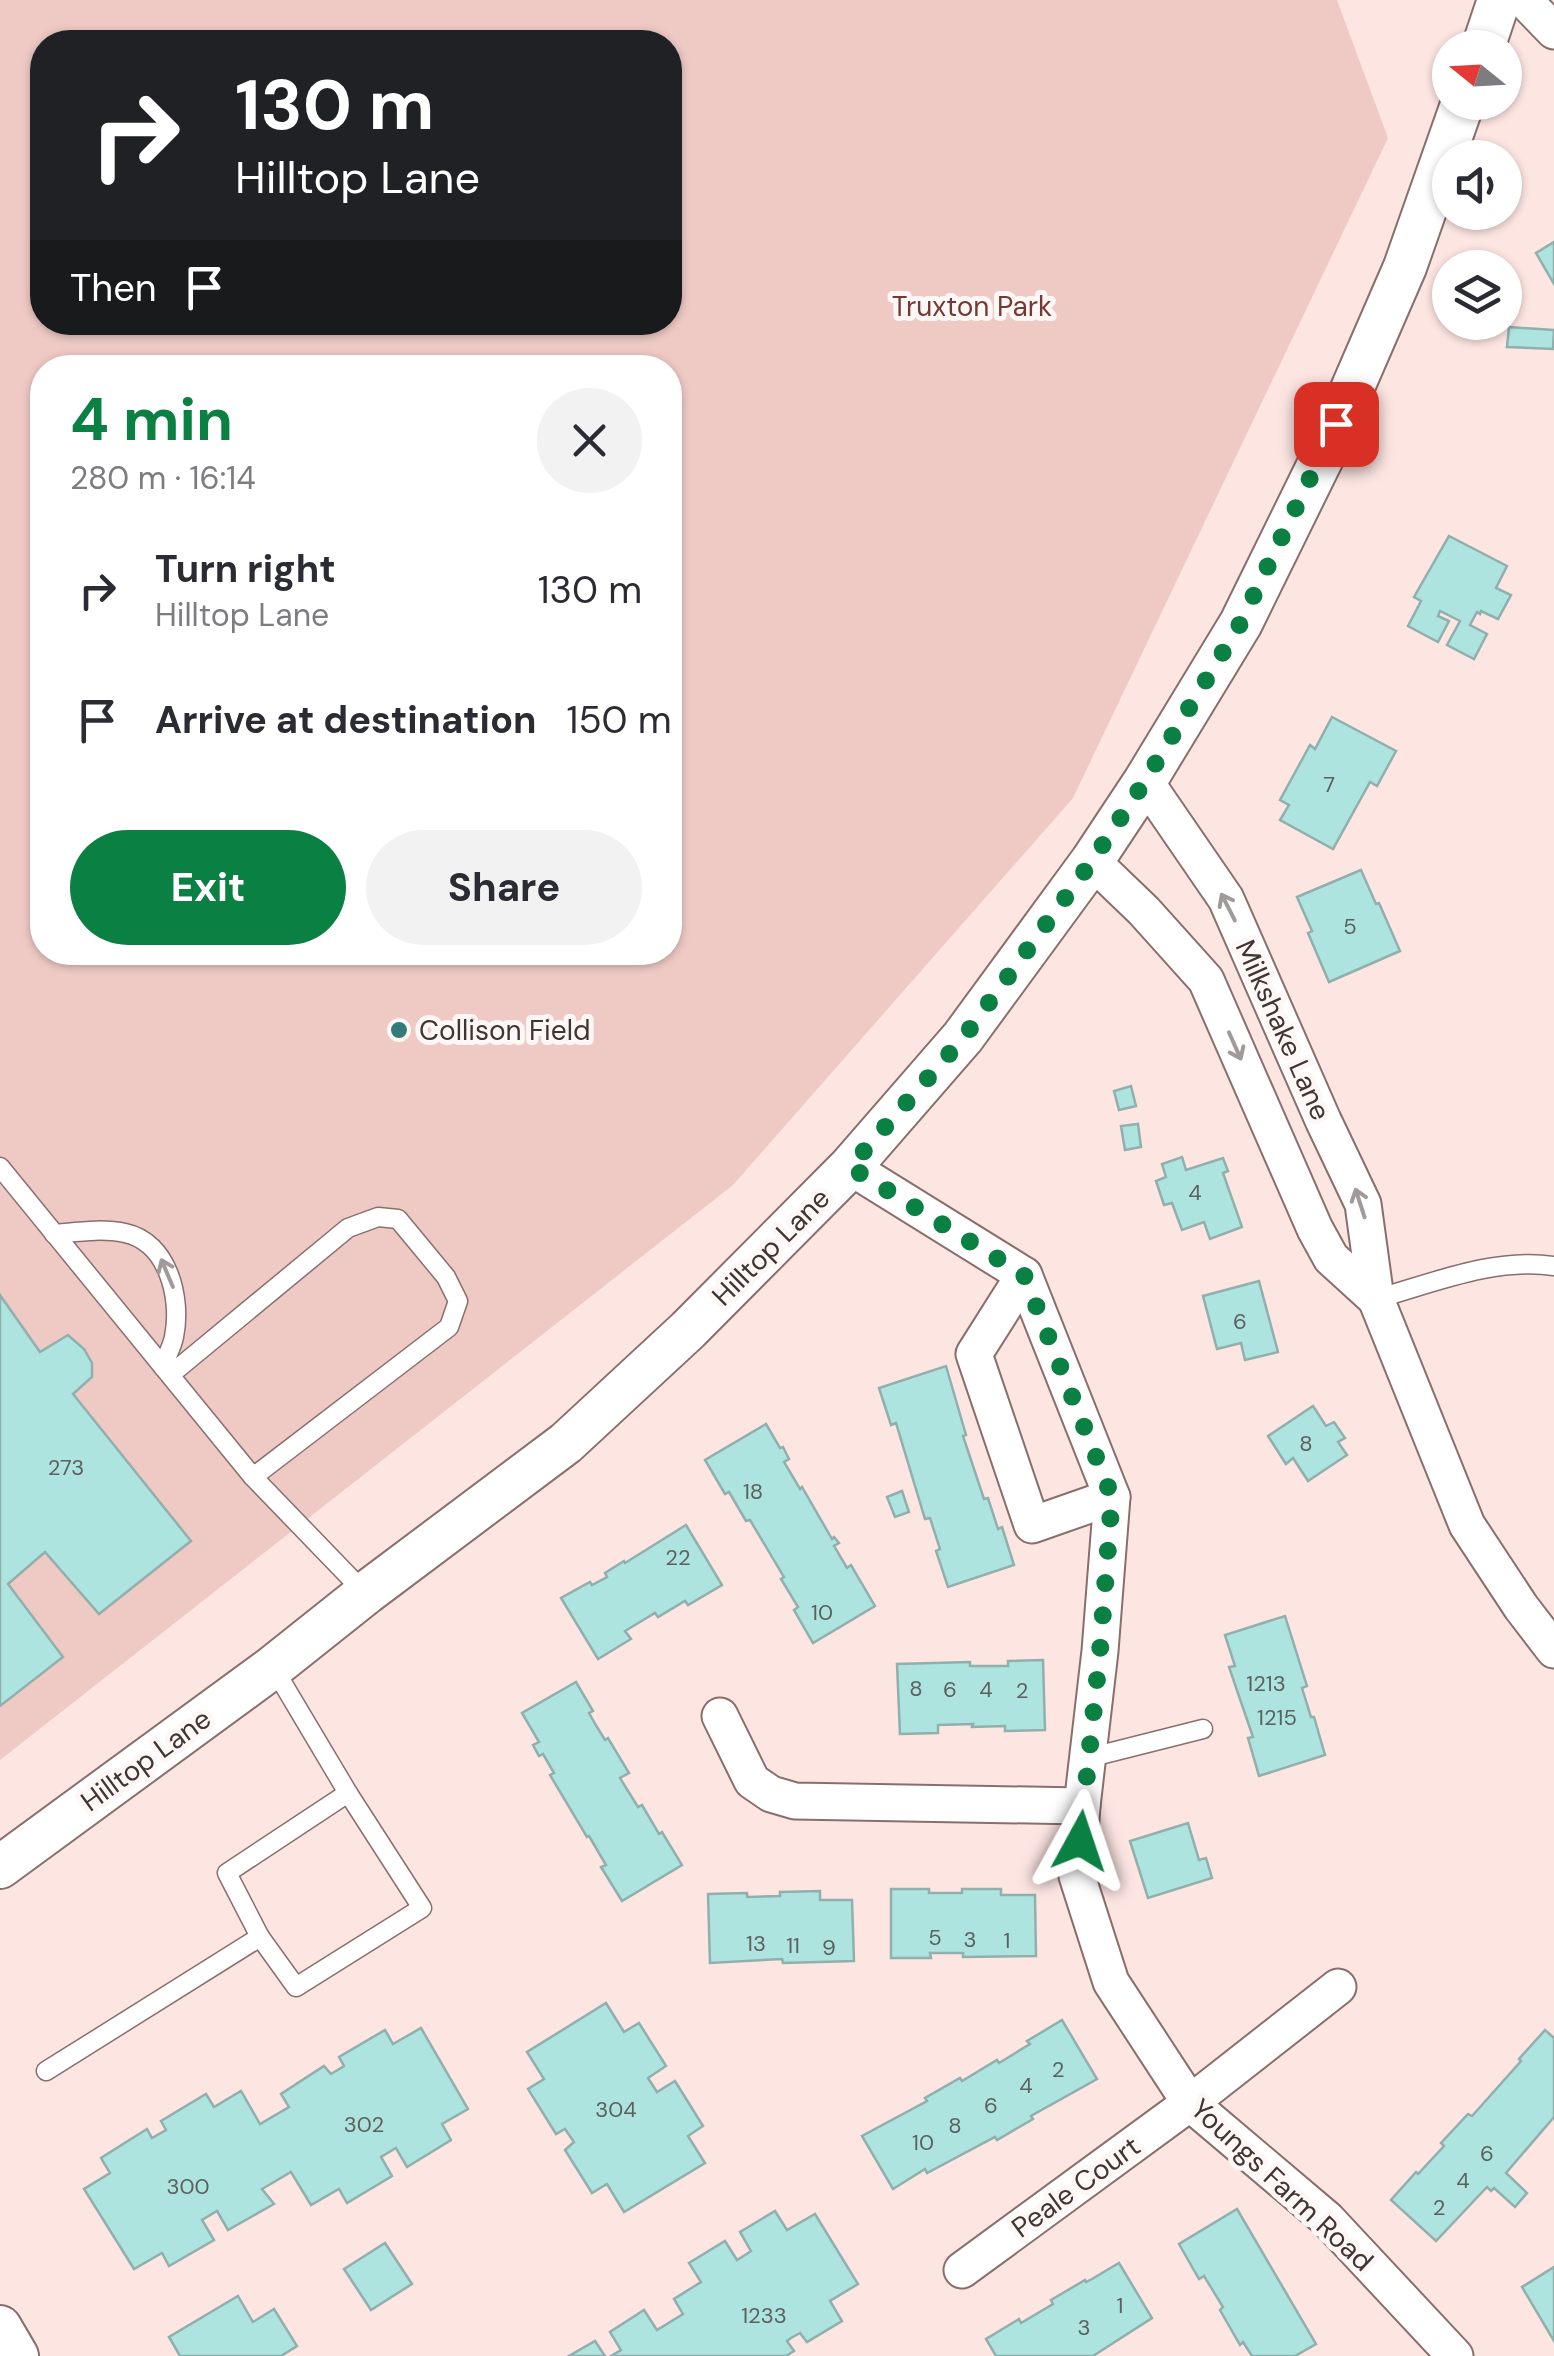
<!DOCTYPE html>
<html lang="en">
<head>
<meta charset="utf-8">
<style>
	:root { --surface:#fff; --page:#f2f2f3; --text:#2b2b33; --muted:#7c7c81; --accent:#0b8043 }
	body { margin:0; font-family:"DM Sans",sans-serif; background:var(--page); color:var(--text); height:100vh; display:flex; flex-direction:column; font-size:38px; white-space:nowrap }
	* { box-sizing:border-box; margin:0 }
	p { font-size:32px; color:var(--muted) }
	.icon { flex:none; width:55px; height:55px; fill:none; stroke:currentColor; stroke-width:2; stroke-linecap:round; stroke-linejoin:round }
	.map { position:relative; flex:1; overflow:hidden }
	.panel { position:absolute; left:30px; top:355px; width:652px; height:610px; display:flex; flex-direction:column; background:var(--surface); border-radius:40px; box-shadow:0 2px 8px #0004 }
	.panel>* { flex:none }
	.guide { position:absolute; left:30px; top:30px; width:652px; height:305px; border-radius:40px; box-shadow:0 2px 8px #0004; background:#202124; color:#fff; overflow:hidden }
	.needle { width:65px; rotate:288deg }
	.fabs { position:absolute; left:1432px; top:30px; display:grid; gap:20px }
	.fabs a { display:grid; place-items:center; width:90px; height:90px; border-radius:50%; background:var(--surface); box-shadow:0 2px 8px #0004; font-size:50px }
	.pin { position:absolute; display:grid; place-items:center; width:85px; height:85px; color:#fff; margin:-42px; border-radius:20px; box-shadow:0 5px 15px #0006 }
	.me { position:absolute; width:110px; margin:-55px; rotate:5deg; stroke-linejoin:round; filter:drop-shadow(0 0 8px #0008) }
	.turn { display:flex; align-items:center; gap:35px; height:210px; padding:0 40px; font-size:45px }
	.turn .icon { width:130px; height:130px; stroke-width:2.5 }
	.turn b { display:block; font-size:70px; line-height:85px }
	.then { display:flex; align-items:center; height:95px; padding:0 40px; background:#0003; gap:20px; font-size:38px }
	.round { display:grid; place-items:center; flex:none; width:105px; height:105px; border-radius:52px; background:var(--page) }
	.head { display:flex; align-items:center; justify-content:space-between; height:170px; padding:0 40px }
	h1 { font-size:60px; font-weight:700; line-height:75px; color:var(--accent) }
	.cta { display:flex; gap:20px; margin-top:auto; padding:20px 40px }
	.cta a { flex:1; height:115px; border-radius:60px; background:var(--accent); color:#fff; font-size:40px; font-weight:700; line-height:115px; text-align:center }
	.cta a+a { background:var(--page); color:var(--text) }
	ul { padding:0; list-style:none }
	li { display:flex; align-items:center; gap:30px; height:130px; padding:0 40px }
	li div { flex:1 }
	li b { display:block; font-size:38px }
	li em { font-style:normal }
	.map>svg:first-child { display:block }
</style>
</head>
<body>
<div class="map">
<svg width="1554" height="2356" viewBox="0 0 1554 2356">
	<rect width="100%" height="100%" fill="#fde5e2"/>
	<!-- green -->
	<path fill="#efcac5" fill-rule="evenodd" d="M0 0H1337L1388 138 1073 798 733 1185 0 1760ZM42 42H670V322H42ZM42 368H670V952H42Z"/>
	<!-- building -->
	<g fill="#aee4df" stroke="#91afac" stroke-width="2.5">
		<path d="M1554 242V284L1536 253Z"/>
		<path d="M1509 327 1554 330 1553 349 1507 347Z"/>
		<path d="M1449 536 1507 566 1496 588 1511 595 1498 619 1481 611 1480 614 1477 612 1470 625 1487 634 1474 659 1447 645 1460 621 1440 611 1438 616 1449 621 1438 642 1408 626 1421 601 1414 597Z"/>
		<path d="M1332 717 1396 751 1377 786 1370 782 1333 849 1280 820 1289 805 1280 800 1310 745 1315 749Z"/>
		<path d="M1361 870 1376 904 1379 903 1400 951 1329 982 1308 933 1312 931 1297 897Z"/>
		<path d="M1131 1086 1136 1106 1119 1110 1114 1091Z"/>
		<path d="M1138 1124 1141 1147 1125 1150 1121 1126Z"/>
		<path d="M1182 1157 1186 1170 1223 1158 1228 1171 1223 1173 1242 1227 1210 1239 1204 1222 1182 1230 1172 1203 1164 1205 1156 1181 1166 1177 1162 1164Z"/>
		<path d="M1259 1281 1278 1352 1245 1360 1241 1343 1217 1349 1203 1296Z"/>
		<path d="M0 1295 40 1352 68 1335 84 1349 92 1363V1377L73 1394 191 1541 99 1614 45 1552 8 1584 63 1657 0 1706Z"/>
		<path d="M946 1366 966 1435 963 1436 984 1499 988 1498 998 1529 1002 1527 1014 1565 948 1587 936 1551 940 1549 930 1518 925 1519 896 1423 891 1425 879 1388Z"/>
		<path d="M1313 1406 1326 1426 1334 1422 1345 1438 1338 1442 1347 1455 1308 1481 1293 1458 1286 1464 1268 1436Z"/>
		<path d="M766 1424 780 1448 783 1447 789 1459 784 1462 800 1489 802 1487 832 1539 834 1537 839 1543 834 1546 847 1568 851 1565 875 1606 813 1643 794 1610 798 1607 781 1579 784 1577 750 1520 746 1521 729 1492 725 1494 705 1460Z"/>
		<path d="M902 1491 909 1512 895 1517 887 1497Z"/>
		<path d="M686 1525 722 1585 688 1605 685 1601 658 1617 655 1613 625 1631 631 1639 598 1659 561 1598 590 1582 592 1585 607 1577 605 1573 624 1561 625 1563Z"/>
		<path d="M1285 1616 1307 1686 1302 1688 1311 1717H1314L1325 1755 1259 1776 1248 1738 1253 1737 1229 1667 1235 1666 1225 1635Z"/>
		<path d="M1043 1660 1045 1730 1005 1731V1726L972 1727 973 1724 938 1725V1733L900 1734 897 1664 970 1662V1666H1008V1661Z"/>
		<path d="M576 1682 593 1711 589 1713 597 1727 605 1740 608 1738 629 1773 620 1778 638 1807 642 1805 659 1834 662 1832 682 1865 622 1901 601 1867 606 1865 589 1836 587 1837 550 1775 554 1773 543 1754 539 1756 533 1745 539 1742 522 1713Z"/>
		<path d="M1188 1823 1199 1860 1206 1858 1212 1878 1148 1898 1130 1841Z"/>
		<path d="M891 1889H929V1893H962V1889H1001V1895H1035L1036 1956 963 1957V1953H930L931 1958H891Z"/>
		<path d="M820 1891V1900H852L854 1961 783 1963 782 1959 710 1963 708 1894 747 1893V1897L780 1896V1892Z"/>
		<path d="M606 2003 624 2032 639 2023 666 2066 648 2078 657 2092 675 2081 703 2126 688 2136 705 2163 624 2212 607 2184 592 2193 565 2150 574 2142 565 2129 556 2134 528 2089 544 2079 527 2052Z"/>
		<path d="M1062 2020 1097 2079 1031 2116 1033 2119 997 2140 995 2137 927 2173 925 2169 893 2189 862 2136 927 2101 925 2098 960 2078 962 2081 997 2060 999 2063 1030 2044 1027 2041Z"/>
		<path d="M421 2028 468 2109 442 2124 451 2140 407 2167 396 2148 381 2157 392 2176 347 2203 339 2189 311 2205 291 2172 262 2189 274 2204 228 2230 217 2211 202 2220 214 2240 169 2266 162 2253 134 2269 84 2189 110 2173 101 2158 147 2129 152 2138 166 2130 161 2121 206 2094 214 2107 241 2091 260 2124 289 2107 281 2094 324 2066 331 2074 344 2066 339 2057 385 2030 393 2044Z"/>
		<path d="M1545 2030 1554 2038V2117L1506 2173 1527 2193 1515 2207 1494 2188 1491 2191 1487 2187 1436 2241 1391 2200 1416 2172 1418 2174 1444 2146 1441 2143 1468 2114 1472 2116 1481 2106 1521 2061 1519 2059Z"/>
		<path d="M1237 2209 1316 2344 1295 2356H1252L1243 2342 1240 2345 1220 2310 1223 2307 1204 2276 1199 2279 1179 2244Z"/>
		<path d="M775 2211 787 2230 815 2214 858 2284 830 2301 842 2321 807 2342 800 2333 791 2338 787 2341 794 2351 786 2356H611L621 2350 610 2332 644 2310 657 2330 683 2314 674 2299 701 2282 689 2263 725 2241 737 2260 745 2255 751 2251 740 2232Z"/>
		<path d="M385 2243 412 2284 371 2310 344 2269Z"/>
		<path d="M1119 2263 1152 2318 1093 2356H996L986 2339 1019 2319 1021 2323 1053 2304 1051 2300 1085 2280 1086 2282 1092 2279Z"/>
		<path d="M1554 2267V2341L1522 2287Z"/>
		<path d="M238 2296 253 2322 274 2309 297 2346 281 2356H180L169 2337Z"/>
		<path d="M595 2341 605 2356H569Z"/>
	</g>
	<g fill="none" stroke-linecap="round" stroke-linejoin="round">
		<!-- service casing -->
		<g stroke="#896f6c" stroke-width="21">
			<g id="service">
				<path d="M0 1167 253 1477 365 1593"/>
				<path d="M54 1234C77 1232 102 1228 125 1233 168 1242 182 1298 174 1337 172 1347 166 1357 163 1367"/>
				<path d="M1376 1299C1433 1283 1495 1257 1554 1266"/>
				<path d="M170 1375 348 1228 378 1217 398 1219 446 1277 458 1301 449 1327 253 1477"/>
				<path d="M1088 1758 1203 1729"/>
				<path d="M260 1937 296 1987 422 1908 348 1793"/>
				<path d="M46 2071 260 1937 227 1873 348 1793 273 1667"/>
			</g>
		</g>
		<!-- minor casing -->
		<g stroke="#896f6c" stroke-width="39">
			<g id="minor">
				<path d="M1524 0 1554 31"/>
				<path d="M1145 781 1226 899 1323 1120 1363 1204 1376 1299 1467 1525 1521 1607 1554 1650"/>
				<path d="M1092 861 1144 911 1206 980 1315 1229 1331 1258 1376 1299"/>
				<path d="M850 1167 1024 1275 1112 1497 1100 1651 1082 1806 1077 1876 1111 1982 1190 2103 1327 2219 1455 2356"/>
				<path d="M1024 1275 974 1354 1032 1525 1112 1497"/>
				<path d="M720 1716 752 1781 771 1794 795 1801 1082 1806"/>
				<path d="M962 2270 1190 2103 1338 1987"/>
			</g>
		</g>
		<!-- tertiary casing -->
		<g stroke="#896f6c" stroke-width="46">
			<g id="tertiary">
				<path d="M1483 48 1499 0"/>
				<path d="M0 1867 273 1667 366 1593 566 1443 688 1330 850 1167 963 1037 1092 861 1145 781 1241 623 1323 456 1405 267 1463 102"/>
				<path d="M0 2327 17 2356"/>
			</g>
		</g>
		<!-- service -->
		<use href="#service" stroke="#fff" stroke-width="18"/>
		<!-- minor -->
		<use href="#minor" stroke="#fff" stroke-width="35"/>
		<!-- tertiary -->
		<use href="#tertiary" stroke="#fff" stroke-width="42"/>
	</g>
	<!-- one-way arrows -->
	<defs><path id="oneway-shaft" d="M-6 0H5M1.5-3L5.5 0L1.5 3" fill="none" stroke-width="1.6" stroke-linecap="round" stroke-linejoin="round" transform="scale(2.5)"/></defs>
	<g stroke="#a09a9a">
		<use href="#oneway-shaft" transform="translate(1228 907) rotate(-117)"/>
		<use href="#oneway-shaft" transform="translate(1235 1046) rotate(66)"/>
		<use href="#oneway-shaft" transform="translate(1360 1203) rotate(-108)"/>
		<use href="#oneway-shaft" transform="translate(167 1273) rotate(-113)"/>
	</g>
	<g fill="none" stroke-linecap="round" stroke-linejoin="round">
		<!-- route -->
		<path stroke="#0b8043" stroke-width="18" stroke-dasharray="0 32.4" d="M1080 1841 1100 1651 1112 1497 1024 1275 850 1167 964 1037 1092 861 1145 781 1240 624 1336 424"/>
	</g>
	<!-- markers -->
	<circle fill="#347c77" stroke="#fdf7f6" stroke-width="4" cx="399" cy="1030" r="10"/>
	<g text-anchor="middle" dominant-baseline="central" stroke-width="10" stroke-linejoin="round" paint-order="stroke">
		<!-- number labels -->
		<g font-size="22" fill="#5c615f">
			<text x="1329" y="784">7</text>
			<text x="1350" y="926">5</text>
			<text x="1195" y="1192">4</text>
			<text x="1240" y="1321">6</text>
			<text x="1306" y="1443">8</text>
			<text x="66" y="1467">273</text>
			<text x="753" y="1491">18</text>
			<text x="678" y="1557">22</text>
			<text x="822" y="1612">10</text>
			<text x="1266" y="1683">1213</text>
			<text x="916" y="1688">8</text>
			<text x="950" y="1689">6</text>
			<text x="986" y="1689">4</text>
			<text x="1022" y="1690">2</text>
			<text x="1277" y="1717">1215</text>
			<text x="935" y="1937">5</text>
			<text x="970" y="1939">3</text>
			<text x="1007" y="1940">1</text>
			<text x="756" y="1943">13</text>
			<text x="793" y="1945">11</text>
			<text x="829" y="1947">9</text>
			<text x="1058" y="2069">2</text>
			<text x="1026" y="2085">4</text>
			<text x="991" y="2105">6</text>
			<text x="616" y="2109">304</text>
			<text x="364" y="2124">302</text>
			<text x="955" y="2125">8</text>
			<text x="923" y="2142">10</text>
			<text x="1487" y="2153">6</text>
			<text x="1463" y="2180">4</text>
			<text x="188" y="2186">300</text>
			<text x="1439" y="2207">2</text>
			<text x="1120" y="2305">1</text>
			<text x="764" y="2315">1233</text>
			<text x="1084" y="2327">3</text>
		</g>
		<!-- park labels -->
		<g font-size="28" fill="#753933" stroke="#fdf7f6">
			<text x="972" y="306">Truxton Park</text>
		</g>
		<!-- poi labels -->
		<g font-size="28" fill="#413534" stroke="#fdf7f6" text-anchor="start">
			<text x="419" y="1030">Collison Field</text>
		</g>
		<!-- street labels -->
		<g font-size="28" fill="#413534" stroke="#fdf7f6">
			<text transform="translate(1283 1030) rotate(66)">Milkshake Lane</text>
			<text transform="translate(771 1247) rotate(-45)">Hilltop Lane</text>
			<text transform="translate(146 1760) rotate(-36)">Hilltop Lane</text>
			<text transform="translate(1282 2185) rotate(43)">Youngs Farm Road</text>
			<text transform="translate(1076 2187) rotate(-36)">Peale Court</text>
		</g>
	</g>
</svg>
<div class="fabs">
<a><svg class="needle" viewBox="-14 -14 28 28"><path d="M0-13l5 13h-10z" fill="#e53935"/><path d="M0 13l5-13h-10z" fill="#7c7c81"/></svg></a>
<a><svg class="icon" aria-label="sound" viewBox="0 0 24 24"><path d="M4 9h4l5-4v14l-5-4H4zM17 9q2 3 0 6"/></svg></a>
<a><svg class="icon" aria-label="layers" viewBox="0 0 24 24"><path d="M12 4l9 5-9 5-9-5zM3 14l9 5 9-5"/></svg></a>
</div>
<div class="pin" style="left:1336px;top:424px;background:#d93025"><svg class="icon" aria-label="arrive" viewBox="0 0 24 24"><path d="M6 21V4h12l-3 4 3 4H6"/></svg></div>
<svg class="me" style="left:1080px;top:1841px" viewBox="-20 -20 40 40"><path d="M0-17L14 15 0 8-14 15z" fill="#0b8043" stroke="#fff" stroke-width="4"/></svg>
<div class="guide">
<div class="turn"><svg class="icon" aria-label="right" viewBox="0 0 24 24"><path d="M7 20v-9h11M14 6l5 5-5 5"/></svg><div><b>130 m</b>Hilltop Lane</div></div>
<div class="then">Then<svg class="icon" aria-label="arrive" viewBox="0 0 24 24"><path d="M6 21V4h12l-3 4 3 4H6"/></svg></div>
</div>
<section class="panel">
<div class="head"><div><h1>4 min</h1><p>280 m · 16:14</p></div><a class="round"><svg class="icon" aria-label="close" viewBox="0 0 24 24"><path d="M6 6l12 12M18 6L6 18"/></svg></a></div>
<ul>
<li><svg class="icon" aria-label="right" viewBox="0 0 24 24"><path d="M7 20v-9h11M14 6l5 5-5 5"/></svg><div><b>Turn right</b><p>Hilltop Lane</p></div><em>130 m</em></li>
<li><svg class="icon" aria-label="arrive" viewBox="0 0 24 24"><path d="M6 21V4h12l-3 4 3 4H6"/></svg><div><b>Arrive at destination</b></div><em>150 m</em></li>
</ul>
<div class="cta"><a>Exit</a><a>Share</a></div>
</section>
</div>
</body>
</html>
